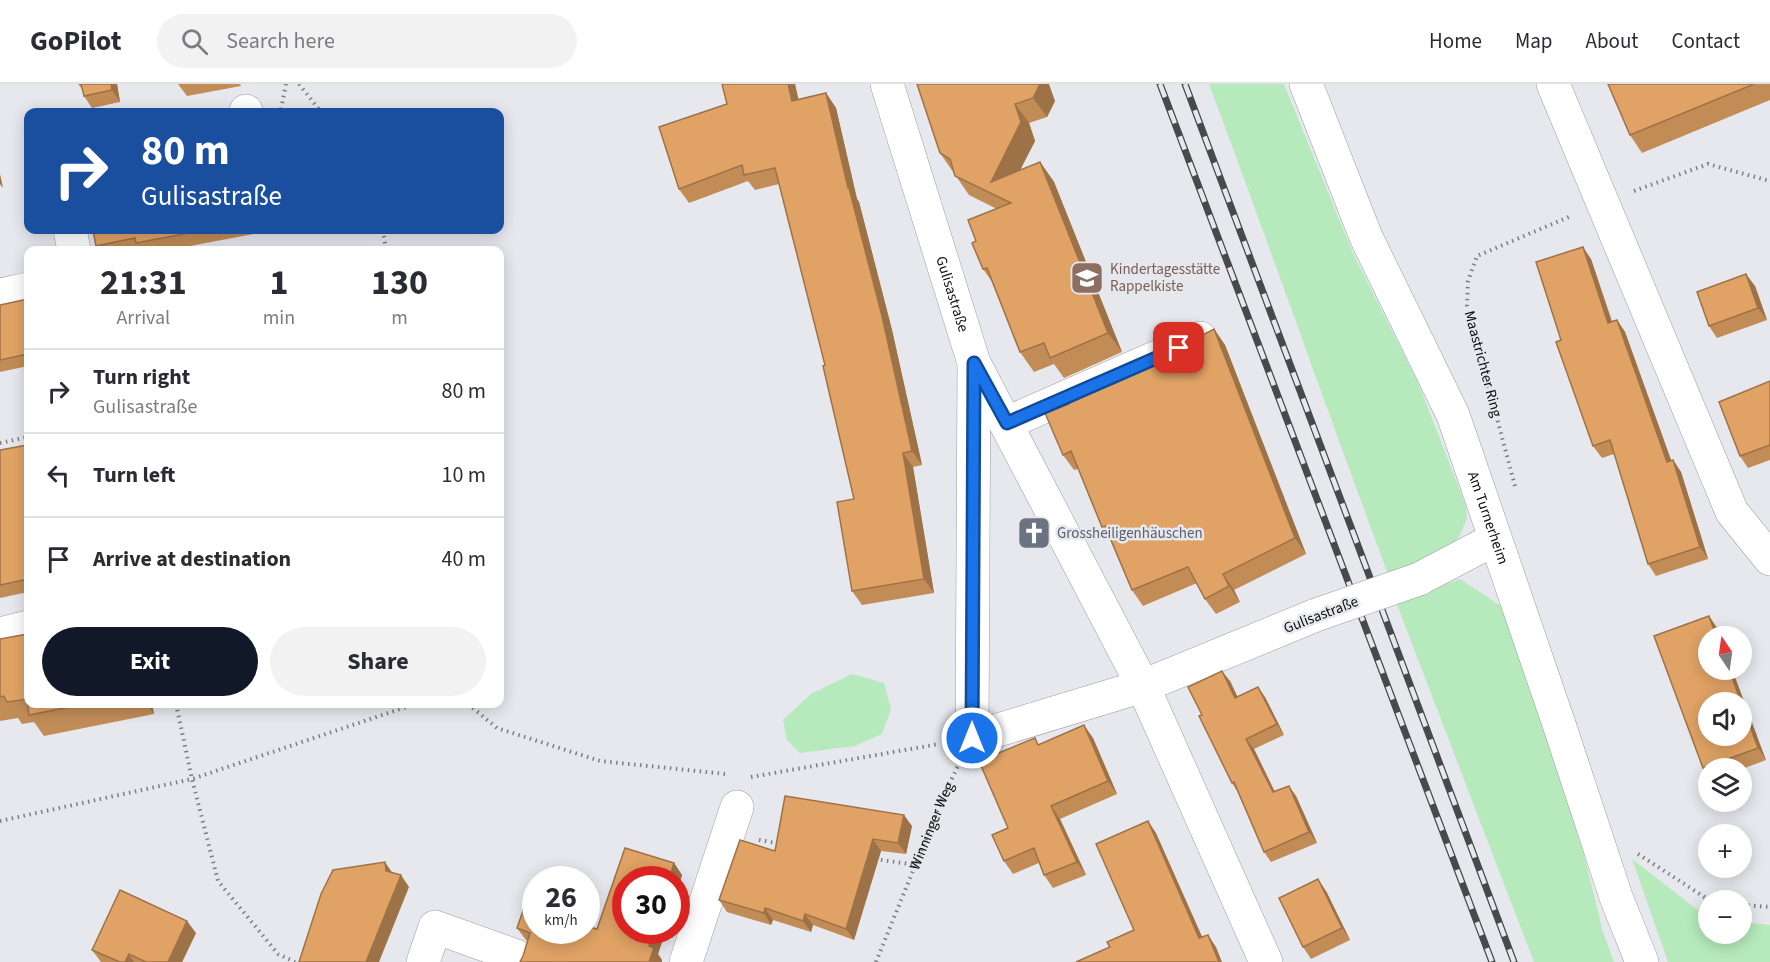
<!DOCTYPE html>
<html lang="en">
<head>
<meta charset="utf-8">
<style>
	:root { --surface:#fff; --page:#f2f2f3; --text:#2b2b33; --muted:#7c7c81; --line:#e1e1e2; --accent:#111827 }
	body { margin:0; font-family:"Source Sans 3",sans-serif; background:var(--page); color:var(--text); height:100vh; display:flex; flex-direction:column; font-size:22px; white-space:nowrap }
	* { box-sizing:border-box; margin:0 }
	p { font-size:20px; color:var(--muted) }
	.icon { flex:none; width:33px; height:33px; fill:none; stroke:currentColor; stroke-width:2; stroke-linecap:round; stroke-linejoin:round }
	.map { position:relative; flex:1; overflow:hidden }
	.details { position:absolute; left:24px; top:162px; width:480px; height:462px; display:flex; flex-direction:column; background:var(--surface); border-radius:12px; box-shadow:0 3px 15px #0003 }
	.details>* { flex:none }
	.banner { position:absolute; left:24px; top:24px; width:480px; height:126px; border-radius:12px; box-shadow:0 3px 15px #0003; background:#1a4fa0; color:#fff; overflow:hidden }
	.needle { width:39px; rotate:347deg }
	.controls { position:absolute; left:1698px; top:542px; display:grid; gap:12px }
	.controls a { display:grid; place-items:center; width:54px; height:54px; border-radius:50%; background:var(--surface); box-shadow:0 3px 15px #0003; font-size:30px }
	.speed { position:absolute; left:522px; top:782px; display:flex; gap:12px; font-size:30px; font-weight:700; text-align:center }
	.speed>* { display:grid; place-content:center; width:78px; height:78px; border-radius:50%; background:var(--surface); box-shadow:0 3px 15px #0003; line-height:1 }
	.speed small { font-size:15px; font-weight:400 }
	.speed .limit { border:9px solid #d22; background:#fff; color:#111 }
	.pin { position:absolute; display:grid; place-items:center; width:51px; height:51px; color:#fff; margin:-26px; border-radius:12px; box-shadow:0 3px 9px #0006 }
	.me { position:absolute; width:66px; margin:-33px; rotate:0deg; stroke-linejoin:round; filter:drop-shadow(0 0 4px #0008) }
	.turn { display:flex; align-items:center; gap:21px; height:126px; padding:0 18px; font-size:27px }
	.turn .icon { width:78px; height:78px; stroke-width:2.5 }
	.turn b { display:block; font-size:42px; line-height:51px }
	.eta { display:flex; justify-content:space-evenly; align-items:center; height:102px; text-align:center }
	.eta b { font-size:36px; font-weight:700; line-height:42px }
	.cta { display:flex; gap:12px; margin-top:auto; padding:12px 18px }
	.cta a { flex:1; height:69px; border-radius:36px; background:var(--accent); color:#fff; font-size:24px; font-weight:700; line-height:69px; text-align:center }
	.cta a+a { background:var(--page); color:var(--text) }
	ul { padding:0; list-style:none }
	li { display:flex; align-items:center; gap:18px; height:84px; padding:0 18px; border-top:2px solid var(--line) }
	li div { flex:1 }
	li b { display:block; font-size:22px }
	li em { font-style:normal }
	header { display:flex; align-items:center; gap:36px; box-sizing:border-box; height:84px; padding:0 30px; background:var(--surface); border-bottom:2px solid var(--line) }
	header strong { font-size:28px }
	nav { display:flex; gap:33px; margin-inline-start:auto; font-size:21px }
	.search { width:420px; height:54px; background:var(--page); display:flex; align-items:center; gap:15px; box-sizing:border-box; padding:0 21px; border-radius:33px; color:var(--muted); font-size:22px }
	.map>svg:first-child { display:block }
</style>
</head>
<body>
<header>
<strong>GoPilot</strong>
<div class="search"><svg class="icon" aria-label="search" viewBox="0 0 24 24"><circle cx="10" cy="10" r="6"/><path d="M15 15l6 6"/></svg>Search here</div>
<nav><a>Home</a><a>Map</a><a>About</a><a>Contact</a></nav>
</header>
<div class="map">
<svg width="1770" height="878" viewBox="0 0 1770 878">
	<rect width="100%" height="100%" fill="#e6e8ee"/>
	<!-- green -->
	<g fill="#b6eabc">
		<path d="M1209 0H1284L1352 167 1419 301 1466 422 1467 435 1458 455 1414 481 1388 490C1327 327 1270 163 1209 0Z"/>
		<path d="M1460 495 1501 522 1574 730 1603 848 1614 878H1534L1396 518Z"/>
		<path d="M852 590 884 599 891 625 882 650 855 662 800 669 787 656 783 636 811 610Z"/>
		<path d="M1632 775 1708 834V849H1742V838L1770 841V878H1668Z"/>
	</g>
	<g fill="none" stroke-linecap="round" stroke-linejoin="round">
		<!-- minor casing -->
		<g stroke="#9a9ca1" stroke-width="34">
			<g id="minor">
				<path id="s2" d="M887 0 974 279 1143 602 1266 878"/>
				<path id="s3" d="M1306 0 1366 153 1453 331 1561 646 1616 813 1642 878"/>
				<path d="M1553 0 1732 428 1770 475"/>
				<path d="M246 27V28"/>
				<path d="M70 146 74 166"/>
				<path d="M0 211 28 205"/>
				<path d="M974 281 972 654 1143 602 1316 531"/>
				<path d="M1007 339 1200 254"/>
				<path d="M1419 495 1495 455"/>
				<path d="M0 550 28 543"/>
				<path d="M423 878 435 843 516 872 514 878"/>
				<path d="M686 878 737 723"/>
			</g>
		</g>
		<!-- path -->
		<g stroke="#7c7e81" stroke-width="4" stroke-dasharray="1.5 4.5" stroke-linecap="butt">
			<path d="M299 0 321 28"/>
			<path d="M281 25 286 0"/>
			<path d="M1634 107 1708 80 1770 97"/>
			<path d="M383 146 386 166"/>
			<path d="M0 359 28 353"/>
			<path d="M1515 402 1467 222 1468 197 1477 172 1571 132"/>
			<path d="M176 620 192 695 218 797 278 870 295 878"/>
			<path d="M468 620 497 644 600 677 726 690"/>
			<path d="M751 693 939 660"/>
			<path d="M0 737 192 695 415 620"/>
			<path d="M759 756 781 760"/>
			<path d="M1638 770 1709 816"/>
			<path d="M875 775 916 781"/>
			<path d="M1742 821 1770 823"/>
			<path id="s1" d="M876 878 942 715 958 682"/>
		</g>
		<!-- minor -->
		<use href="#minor" stroke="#fff" stroke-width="33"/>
		<!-- rail casing -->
		<g stroke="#47494b" stroke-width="7">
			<g id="rail">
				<path d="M1160 0 1492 878"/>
				<path d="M1185 0 1514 878"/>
			</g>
		</g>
		<!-- rail -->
		<use href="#rail" stroke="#e6e8ee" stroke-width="4.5" stroke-dasharray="14" stroke-linecap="butt"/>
		<!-- minor-bridge casing -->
		<g stroke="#9a9ca1" stroke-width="34" stroke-linecap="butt">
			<path id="minor-bridge" d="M1316 531 1419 495"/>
		</g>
		<!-- minor-bridge -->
		<use href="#minor-bridge" stroke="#fff" stroke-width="33"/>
	</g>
	<!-- wall -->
	<g fill="#c28c57">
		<path d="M78 0H117L120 18 92 24 84 12 83 6Z"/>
		<path d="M178 0H240L241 2 187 12Z"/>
		<path d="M722 0H795L798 15 826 9 836 24 857 115 859 118 892 246 922 381 913 383 934 509 862 521 852 507 854 415 825 281 779 100 755 106 748 97 689 119 679 105 727 20Z"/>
		<path d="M917 0 1055 17 1047 33 1029 39 1035 57 1020 86 1040 78 1054 98 1122 268 1064 294 1054 280 1034 288 1020 268 993 199 983 185 976 157 997 125 969 111 940 69Z"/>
		<path d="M1608 0H1770V16L1642 69 1630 51Z"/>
		<path d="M93 146H275L169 166H100L96 162Z"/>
		<path d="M1591 175 1612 237 1617 236 1625 248 1671 376H1673L1681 388 1708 475 1656 492 1648 480 1614 370 1602 374 1593 362 1561 256Z"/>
		<path d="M1755 202 1767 236 1717 254 1709 242Z"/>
		<path d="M28 215V282L0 288V221Z"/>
		<path d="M1214 245 1225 261 1306 470 1234 506 1240 518 1216 530 1205 515 1197 499 1143 522 1132 506 1110 455 1102 443 1078 385 1074 386 1063 371 1069 320 1124 287 1127 290Z"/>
		<path d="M1770 297V376L1748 384 1740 372Z"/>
		<path d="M28 361V508L0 514V366Z"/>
		<path d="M1709 532 1717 544 1720 552H1708L1766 676 1742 685 1708 684V692L1703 684Z"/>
		<path d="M0 555 28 620H152L154 630 44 652 34 638 22 640 18 634 0 637Z"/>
		<path d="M1230 597 1237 613H1265L1284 651 1254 665 1275 708 1296 712 1317 759 1271 778 1264 768 1237 707 1232 699 1202 631Z"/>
		<path d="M1093 654 1117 710 1060 735 1086 791 1053 804 1044 791 1039 779 1013 790 1004 777 1008 744 1039 660Z"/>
		<path d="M912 742 906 770 881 767 854 856 813 841 811 848 773 836 771 841 727 828 719 816 775 767Z"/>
		<path d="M674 779 682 791 676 811V795L626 846H666L658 870 662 876V878H520L523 872 528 857 526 856 517 844 597 845Z"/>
		<path d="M1326 807 1350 856 1311 875 1303 863Z"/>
		<path d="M196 849 182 878H101L92 866Z"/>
	</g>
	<!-- shaded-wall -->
	<g fill="#9e7247">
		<path d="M111 0H117L120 18 112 6Z"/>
		<path d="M788 0H795L802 31 792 17Z"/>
		<path d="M1040 0H1049L1055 17 1047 33 1033 14Z"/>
		<path d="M826 9 836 24 857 115 859 118 892 246 922 381 912 367 848 104Z"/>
		<path d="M1015 20 1029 39 1035 57 1005 116 991 98Z"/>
		<path d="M1040 78 1054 98 1122 268 1108 249Z"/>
		<path d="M0 90 3 104 0 100Z"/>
		<path d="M1583 163 1591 175 1616 251 1608 239Z"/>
		<path d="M1746 190 1755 202 1767 236 1758 224Z"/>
		<path d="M1617 236 1625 248 1676 390 1667 378Z"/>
		<path d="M1214 245 1225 261 1306 470 1295 454Z"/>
		<path d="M903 369 913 383 934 509 924 495Z"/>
		<path d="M1673 376 1681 388 1708 475 1700 463Z"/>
		<path d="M1223 490 1234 506 1240 518 1229 502Z"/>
		<path d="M1709 532 1717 544 1720 552H1716Z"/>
		<path d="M1729 585H1732L1766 676 1758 664Z"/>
		<path d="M1222 587 1230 597 1243 624 1235 614Z"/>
		<path d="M1258 603 1265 613 1284 651 1277 640Z"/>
		<path d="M146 620H152L154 630Z"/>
		<path d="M1084 641 1093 654 1117 710 1108 697Z"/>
		<path d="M1246 655 1254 665 1280 719 1273 708Z"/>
		<path d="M1289 702 1296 712 1317 759 1309 748Z"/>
		<path d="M1051 722 1060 735 1086 791 1077 778Z"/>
		<path d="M904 731 912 742 906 770 898 759Z"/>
		<path d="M1148 737 1156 749 1208 866 1199 854Z"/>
		<path d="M873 755 881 767 854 856 846 845Z"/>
		<path d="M385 778 393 790 386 787Z"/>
		<path d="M674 779 682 791 676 811V795H669Z"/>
		<path d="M401 791 409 803 379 878H366Z"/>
		<path d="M1318 795 1326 807 1350 856 1342 844Z"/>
		<path d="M765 824 773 836 771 841 764 829Z"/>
		<path d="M805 830 813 841 811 848 803 837Z"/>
		<path d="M187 837 196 849 182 878H168Z"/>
		<path d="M653 846H666L658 870 662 876V878H649V862Z"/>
		<path d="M1208 851 1216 863 1222 878H1219Z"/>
		<path d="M129 870 134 878H125Z"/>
	</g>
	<!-- building -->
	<g fill="#e1a365" stroke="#9e7247" stroke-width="1.5">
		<path d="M81 0H111L112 6 84 12Z"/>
		<path d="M722 0H788L792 17 826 9 848 104H849L882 232 912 367 903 369 924 495 852 507 837 418 854 415 823 282 825 281 775 84 744 91 742 81 679 105 659 43 727 20Z"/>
		<path d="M917 0H1040L1033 14 1015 20 1021 38 991 98 1040 78 1108 249 1050 274 1044 259 1020 268 987 184 983 185 972 159 976 157 968 136 1011 119 955 92 950 75 940 69Z"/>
		<path d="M1608 0H1754L1630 51Z"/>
		<path d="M93 146H205L136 159 135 154 96 162Z"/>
		<path d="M1583 163 1608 239 1617 236 1667 378 1673 376 1700 463 1648 480 1610 356 1593 362 1556 258 1561 256 1536 178Z"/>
		<path d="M1746 190 1758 224 1709 242 1697 208Z"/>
		<path d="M28 215V273V270L0 276V221Z"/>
		<path d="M1214 245 1295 454 1223 490 1229 502 1205 515 1188 483 1132 506 1105 442 1102 443 1071 367 1063 371 1045 329 1069 320 1066 313 1124 287 1126 291Z"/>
		<path d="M1770 297V361L1740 372 1719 318Z"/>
		<path d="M28 361V495L0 501V366Z"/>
		<path d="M1709 532 1716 552H1708V585H1729L1741 618H1708V651H1742V620L1758 664 1703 684 1654 552Z"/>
		<path d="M28 550V620H85L29 631 27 615 7 618 4 612 0 613V555Z"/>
		<path d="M1222 587 1235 614 1258 603 1277 640 1246 655 1273 708 1289 702 1309 748 1264 768 1234 698 1232 699 1199 632 1202 631 1188 603Z"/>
		<path d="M1084 641 1108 697 1051 722 1077 778 1044 791 1034 764 1004 777 992 751 1008 744 979 677 1035 654 1038 661Z"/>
		<path d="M785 712 904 731 898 759 873 755 846 845 805 830 803 837 765 824 764 829 719 816 740 756 775 767Z"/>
		<path d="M1148 737 1199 854 1208 851 1219 878H1076L1110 863 1107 858 1134 846 1096 760Z"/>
		<path d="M625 764 674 779 669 795H626V846H653L649 862 654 864 649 878H520L523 872 530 849 517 844 525 821 536 825V846H586V842L597 845Z"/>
		<path d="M385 778 386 787 401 791 366 878H299L321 810 333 786Z"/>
		<path d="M1318 795 1342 844 1303 863 1279 814Z"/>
		<path d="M120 806 187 837 168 878H146L129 870 125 878H120L92 866Z"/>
	</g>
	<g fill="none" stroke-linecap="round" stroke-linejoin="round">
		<!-- route casing -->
		<g stroke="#114b97" stroke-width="15">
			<path id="route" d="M972 654 974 279 1007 339 1179 264"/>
		</g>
		<!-- route -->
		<use href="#route" stroke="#1a73e8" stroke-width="10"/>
	</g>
	<!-- icons -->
	<defs>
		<g id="school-square" transform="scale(1.725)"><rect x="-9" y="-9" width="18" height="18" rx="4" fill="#8d6e63" stroke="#e6e8ee"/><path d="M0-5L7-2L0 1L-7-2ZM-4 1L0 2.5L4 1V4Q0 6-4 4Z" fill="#fff"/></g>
		<g id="church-square" transform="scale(1.725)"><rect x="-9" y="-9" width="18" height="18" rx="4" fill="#6b7280" stroke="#e6e8ee"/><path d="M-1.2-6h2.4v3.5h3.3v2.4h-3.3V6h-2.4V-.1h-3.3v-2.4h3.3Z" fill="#fff"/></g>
	</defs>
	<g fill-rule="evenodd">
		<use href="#school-square" x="1087" y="194"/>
		<use href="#church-square" x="1034" y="449"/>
	</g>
	<g text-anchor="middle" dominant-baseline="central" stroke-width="5" stroke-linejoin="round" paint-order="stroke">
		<!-- education labels -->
		<g font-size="15" fill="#785e54" stroke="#e6e8ee" text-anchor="start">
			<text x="1110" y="185">Kindertagesstätte<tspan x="1110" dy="17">Rappelkiste</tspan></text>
		</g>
		<!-- street labels -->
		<g font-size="15" fill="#0d0e0f" stroke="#e6e8ee">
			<text stroke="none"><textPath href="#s2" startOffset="220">Gulisastraße</textPath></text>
			<text transform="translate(1483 280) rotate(75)">Maastrichter Ring</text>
			<text stroke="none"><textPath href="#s3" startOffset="471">Am Turnerheim</textPath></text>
			<text transform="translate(1321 531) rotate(-21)">Gulisastraße</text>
			<text stroke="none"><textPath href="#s1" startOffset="147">Winninger Weg</textPath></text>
		</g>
		<!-- worship labels -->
		<g font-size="15" fill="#5b616d" stroke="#e6e8ee" text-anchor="start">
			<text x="1057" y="449">Grossheiligenhäuschen</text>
		</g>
	</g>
</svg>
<div class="controls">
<a><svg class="needle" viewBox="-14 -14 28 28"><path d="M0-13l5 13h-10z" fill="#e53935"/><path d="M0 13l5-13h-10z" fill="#7c7c81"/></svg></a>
<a><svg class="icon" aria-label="sound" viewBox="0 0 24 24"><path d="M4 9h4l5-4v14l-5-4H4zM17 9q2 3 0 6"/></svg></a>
<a><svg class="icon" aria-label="layers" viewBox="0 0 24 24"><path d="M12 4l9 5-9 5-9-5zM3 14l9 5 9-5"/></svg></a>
<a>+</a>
<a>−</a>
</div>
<div class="speed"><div>26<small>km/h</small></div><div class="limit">30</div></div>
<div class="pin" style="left:1179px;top:264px;background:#d93025"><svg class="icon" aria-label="arrive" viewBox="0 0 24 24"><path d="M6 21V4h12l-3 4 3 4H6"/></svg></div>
<svg class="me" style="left:972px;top:654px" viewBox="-20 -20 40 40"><circle r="17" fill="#1a73e8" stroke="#fff" stroke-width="3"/><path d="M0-11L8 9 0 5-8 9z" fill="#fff"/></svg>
<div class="banner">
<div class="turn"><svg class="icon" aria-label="right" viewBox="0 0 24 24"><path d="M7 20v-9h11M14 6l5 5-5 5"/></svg><div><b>80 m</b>Gulisastraße</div></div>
</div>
<section class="details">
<div class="eta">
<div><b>21:31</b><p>Arrival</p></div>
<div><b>1</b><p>min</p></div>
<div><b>130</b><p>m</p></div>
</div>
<ul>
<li><svg class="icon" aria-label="right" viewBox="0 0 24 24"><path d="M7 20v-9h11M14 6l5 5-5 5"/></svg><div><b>Turn right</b><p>Gulisastraße</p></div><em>80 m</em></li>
<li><svg class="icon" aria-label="left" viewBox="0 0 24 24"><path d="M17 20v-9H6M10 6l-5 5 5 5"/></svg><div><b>Turn left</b></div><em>10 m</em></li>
<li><svg class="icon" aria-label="arrive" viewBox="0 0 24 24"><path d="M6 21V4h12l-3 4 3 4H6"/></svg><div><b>Arrive at destination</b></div><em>40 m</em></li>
</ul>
<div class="cta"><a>Exit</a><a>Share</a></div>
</section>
</div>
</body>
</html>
